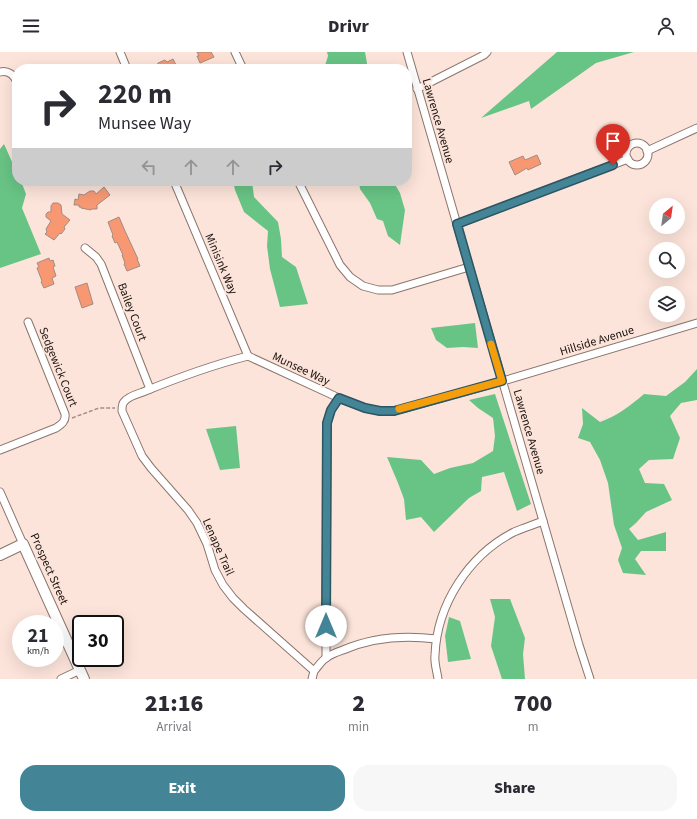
<!DOCTYPE html>
<html lang="en">
<head>
<meta charset="utf-8">
<style>
	:root { --surface:#fff; --page:#f7f7f7; --text:#2b2b33; --muted:#7c7c81; --accent:#438497 }
	body { margin:0; font-family:"Source Sans 3",sans-serif; background:var(--page); color:var(--text); height:100vh; display:flex; flex-direction:column; font-size:15px; white-space:nowrap }
	* { box-sizing:border-box; margin:0 }
	p { font-size:13px; color:var(--muted) }
	.icon { flex:none; width:22px; height:22px; fill:none; stroke:currentColor; stroke-width:2; stroke-linecap:round; stroke-linejoin:round }
	.map { position:relative; height:627px; overflow:hidden }
	.sheet { display:flex; flex-direction:column; background:var(--surface); flex:1 }
	.sheet>* { flex:none }
	.guide { position:absolute; left:12px; top:12px; width:400px; height:122px; border-radius:16px; box-shadow:0 4px 16px #0002; background:#fff; color:var(--text); overflow:hidden }
	.needle { width:26px; rotate:29deg }
	.fabs { position:absolute; left:649px; top:146px; display:grid; gap:8px }
	.fabs a { display:grid; place-items:center; width:36px; height:36px; border-radius:50%; background:var(--surface); box-shadow:0 4px 16px #0002; font-size:20px }
	.speed { position:absolute; left:12px; top:563px; display:flex; gap:8px; font-size:20px; font-weight:700; text-align:center }
	.speed>* { display:grid; place-content:center; width:52px; height:52px; border-radius:50%; background:var(--surface); box-shadow:0 4px 16px #0002; line-height:1 }
	.speed small { font-size:10px; font-weight:400 }
	.speed .limit { border:2px solid #111; border-radius:6px; background:#fff; color:#111 }
	.pin { position:absolute; display:grid; place-items:center; width:34px; height:34px; color:#fff; margin:-41px -17px; border-radius:50% 50% 50% 0; rotate:-45deg; box-shadow:0 0 4px #0007 }
	.pin .icon { rotate:45deg }
	.me { position:absolute; width:44px; margin:-22px; rotate:0deg; stroke-linejoin:round; filter:drop-shadow(0 0 3px #0008) }
	.turn { display:flex; align-items:center; gap:14px; height:84px; padding:0 20px; font-size:18px }
	.turn .icon { width:52px; height:52px; stroke-width:2.5 }
	.turn b { display:block; font-size:28px; line-height:34px }
	.lanes { display:flex; align-items:center; height:38px; padding:0 20px; background:#0003; justify-content:center; gap:20px; direction:ltr }
	.lanes .off { opacity:.35 }
	.eta { display:flex; justify-content:space-evenly; align-items:center; height:68px; text-align:center }
	.eta b { font-size:24px; font-weight:800; line-height:28px }
	.action { display:flex; gap:8px; margin-top:auto; padding:8px 20px }
	.action a { flex:1; height:46px; border-radius:16px; background:var(--accent); color:#fff; font-size:16px; font-weight:800; line-height:46px; text-align:center }
	.action a+a { background:var(--page); color:var(--text) }
	header { display:flex; justify-content:space-between; align-items:center; height:52px; padding:0 20px; background:var(--surface); font-size:18px; font-weight:800 }
	.map>svg:first-child { display:block }
</style>
</head>
<body>
<header><svg class="icon" aria-label="menu" viewBox="0 0 24 24"><path d="M4 6h16M4 12h16M4 18h16"/></svg>Drivr<svg class="icon" aria-label="person" viewBox="0 0 24 24"><circle cx="12" cy="8" r="4"/><path d="M4 21q1-7 8-7t8 7"/></svg></header>
<div class="map">
<svg width="697" height="627" viewBox="0 0 697 627">
	<rect width="100%" height="100%" fill="#fce4da"/>
	<!-- forest -->
	<g fill="#68c485">
		<path d="M327 0H365L368 17H324L328 4Z"/>
		<path d="M557 0H634L596 11 531 57 529 49 481 66Z"/>
		<path d="M4 92 17 121V129H21L26 142 22 156 41 202 0 216V97Z"/>
		<path d="M233 129H252L254 145 278 170 281 187 282 205 296 215 308 252 280 255 270 217 267 194 268 179 244 160 235 138Z"/>
		<path d="M359 129H393L400 141 405 158 400 193 388 184 383 169 377 167 370 151 360 137Z"/>
		<path d="M475 271 478 296 463 295 447 296 436 288 431 276Z"/>
		<path d="M697 317V348L681 351 670 364 680 386 673 407 649 408 639 417 645 431 664 432 672 448 646 460 636 471 629 477 638 488 666 480V499H641L635 507 646 523 623 521 618 508 622 496 614 473 608 431 600 408 590 390 578 386 583 372 582 356 600 370C617 364 630 354 644 342L666 344 685 330Z"/>
		<path d="M495 342 531 452 517 459 504 420 482 425 481 439 469 446 434 480 421 465 406 468 404 447 398 431 387 405 421 408 434 422 450 416 473 411 493 399 495 384 493 366 478 356 469 348Z"/>
		<path d="M236 374 240 416 220 418 206 377Z"/>
		<path d="M490 547H510L525 586 523 602 525 627H502L491 594 495 565Z"/>
		<path d="M449 565 460 569 471 607 448 610 445 584Z"/>
	</g>
	<!-- building -->
	<g fill="#f79872" stroke="#a28b83">
		<path d="M197 0H211L214 5 200 11 197 4H199Z"/>
		<path d="M173 7 178 17H156L158 11 165 8 167 10Z"/>
		<path d="M537 103 541 112 528 118 527 116 515 123 509 110 523 104 525 108Z"/>
		<path d="M104 135 110 143 97 153V157H91V158L81 156V155H79V153H74L75 147 78 148 79 142 84 143 90 139H94L96 142Z"/>
		<path d="M53 151H58L61 153 62 162 70 168 64 175 65 177 61 182 60 181 54 188 45 182 47 180 46 177 51 169 46 165V162L48 160H51V154Z"/>
		<path d="M119 165 125 179 138 207H137L140 214 127 219 124 212 125 211 122 203H123L117 190 115 191 112 184 113 183 108 170Z"/>
		<path d="M49 206 50 209 53 208 55 214 53 215 56 224 52 226 54 232 44 236 41 230 42 229 37 216 39 215 37 211Z"/>
		<path d="M87 231 93 252 82 256 75 235Z"/>
	</g>
	<g fill="none" stroke-linecap="round" stroke-linejoin="round">
		<!-- street casing -->
		<g stroke="#8a756c" stroke-width="9">
			<g id="street">
				<path d="M120 0 127 17"/>
				<path d="M235 0 243 17"/>
				<path d="M407 0 579 593 590 627"/>
				<path d="M0 20C8 18 14 23 17 30"/>
				<path d="M417 37 484 3 487 0"/>
				<circle cx="637" cy="102" r="11"/>
				<path d="M647 99 697 76"/>
				<path d="M174 129 248 304"/>
				<path d="M298 129 340 213 350 225 363 234 378 238H392L469 215"/>
				<path d="M457 172 628 107"/>
				<path d="M85 196 96 205 101 212 150 337"/>
				<path d="M0 398 56 376C62 372 66 369 65 362L28 270"/>
				<path d="M0 440 23 492"/>
				<path d="M326 606 327 371 331 358 339 346"/>
				<path d="M314 619C318 615 321 609 326 606 331 602 337 600 343 598 373 585 404 583 436 587"/>
				<path d="M61 627 80 618"/>
				<path d="M312 627 314 619 244 557 233 546 223 533 215 518 207 492 197 471 188 458 151 416 142 404 122 359C122 355 122 352 124 350 127 345 137 342 143 340 177 326 213 313 248 304L339 346 365 356 380 359H395L503 329 697 271"/>
				<path d="M438 627C437 619 434 611 435 603 437 552 469 503 514 480 523 476 533 473 543 469"/>
			</g>
		</g>
		<!-- secondary casing -->
		<g stroke="#8a756c" stroke-width="12">
			<path id="secondary" d="M0 503 23 492 84 627"/>
		</g>
		<!-- path -->
		<path stroke="#a18f88" stroke-width="1.5" stroke-dasharray="4 2" stroke-linecap="butt" d="M72 366 99 356H115"/>
		<!-- street -->
		<use href="#street" stroke="#fff" stroke-width="7"/>
		<!-- secondary -->
		<use href="#secondary" stroke="#fff" stroke-width="10"/>
	</g>
	<g fill="none" stroke-linecap="round" stroke-linejoin="round">
		<!-- route casing -->
		<g stroke="#2c5662" stroke-width="10">
			<path id="route" d="M326 574 327 371 331 358 339 346 365 356 380 359H394L502 329 457 172 613 113"/>
		</g>
		<!-- route -->
		<use href="#route" stroke="#438497" stroke-width="7"/>
		<!-- slow -->
		<path stroke="#f59e0b" stroke-width="7" d="M399 357 502 329 491 292"/>
	</g>
	<g text-anchor="middle" dominant-baseline="central" stroke-width="4" stroke-linejoin="round" paint-order="stroke">
		<!-- street labels -->
		<g font-size="12" fill="#18100c" stroke="#fce4da">
			<text transform="translate(438 69) rotate(74)">Lawrence Avenue</text>
			<text transform="translate(221 212) rotate(67)">Minisink Way</text>
			<text transform="translate(132 260) rotate(69)">Bailey Court</text>
			<text transform="translate(597 289) rotate(-17)">Hillside Avenue</text>
			<text transform="translate(58 315) rotate(68)">Sedgewick Court</text>
			<text transform="translate(301 317) rotate(25)">Munsee Way</text>
			<text transform="translate(529 380) rotate(74)">Lawrence Avenue</text>
			<text transform="translate(218 495) rotate(66)">Lenape Trail</text>
			<text transform="translate(49 517) rotate(66)">Prospect Street</text>
		</g>
	</g>
</svg>
<div class="fabs">
<a><svg class="needle" viewBox="-14 -14 28 28"><path d="M0-13l5 13h-10z" fill="#e53935"/><path d="M0 13l5-13h-10z" fill="#7c7c81"/></svg></a>
<a><svg class="icon" aria-label="search" viewBox="0 0 24 24"><circle cx="10" cy="10" r="6"/><path d="M15 15l6 6"/></svg></a>
<a><svg class="icon" aria-label="layers" viewBox="0 0 24 24"><path d="M12 4l9 5-9 5-9-5zM3 14l9 5 9-5"/></svg></a>
</div>
<div class="speed"><div>21<small>km/h</small></div><div class="limit">30</div></div>
<div class="pin" style="left:613px;top:113px;background:#d93025"><svg class="icon" aria-label="arrive" viewBox="0 0 24 24"><path d="M6 21V4h12l-3 4 3 4H6"/></svg></div>
<svg class="me" style="left:326px;top:574px" viewBox="-20 -20 40 40"><circle r="19" fill="#fff"/><path d="M0-13L10 11 0 6-10 11z" fill="#438497"/></svg>
<div class="guide">
<div class="turn"><svg class="icon" aria-label="right" viewBox="0 0 24 24"><path d="M7 20v-9h11M14 6l5 5-5 5"/></svg><div><b>220 m</b>Munsee Way</div></div>
<div class="lanes"><svg class="icon off" aria-label="left" viewBox="0 0 24 24"><path d="M17 20v-9H6M10 6l-5 5 5 5"/></svg><svg class="icon off" aria-label="ahead" viewBox="0 0 24 24"><path d="M12 20V5M6 11l6-6 6 6"/></svg><svg class="icon off" aria-label="ahead" viewBox="0 0 24 24"><path d="M12 20V5M6 11l6-6 6 6"/></svg><svg class="icon" aria-label="right" viewBox="0 0 24 24"><path d="M7 20v-9h11M14 6l5 5-5 5"/></svg></div>
</div>
</div>
<section class="sheet">
<div class="eta">
<div><b>21:16</b><p>Arrival</p></div>
<div><b>2</b><p>min</p></div>
<div><b>700</b><p>m</p></div>
</div>
<div class="action"><a>Exit</a><a>Share</a></div>
</section>
</body>
</html>
